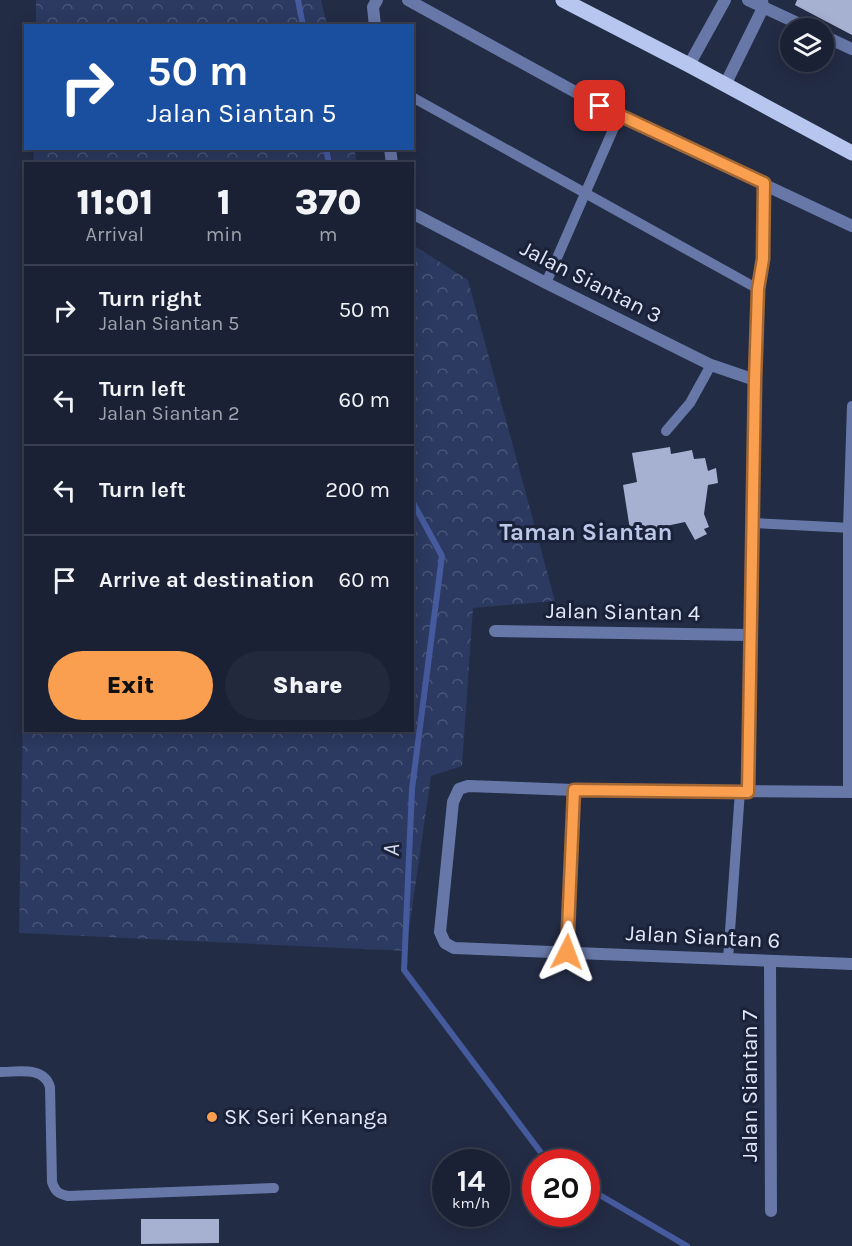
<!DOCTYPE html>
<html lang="en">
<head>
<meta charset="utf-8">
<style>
	:root { --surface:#1a2134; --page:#23293c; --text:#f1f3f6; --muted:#9fa3ac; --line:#383e4f; --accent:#fa9f4f }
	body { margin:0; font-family:Karla,sans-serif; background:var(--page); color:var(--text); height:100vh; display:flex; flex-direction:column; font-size:22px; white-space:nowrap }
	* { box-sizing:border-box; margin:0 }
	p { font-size:20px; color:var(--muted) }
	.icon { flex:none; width:33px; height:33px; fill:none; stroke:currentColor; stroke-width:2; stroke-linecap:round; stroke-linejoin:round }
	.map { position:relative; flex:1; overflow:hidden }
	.details { position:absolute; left:24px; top:162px; width:390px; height:570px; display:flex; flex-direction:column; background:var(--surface); border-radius:0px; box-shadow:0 3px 15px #0003,0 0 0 2px var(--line) }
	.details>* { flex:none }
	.top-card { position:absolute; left:24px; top:24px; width:390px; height:126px; border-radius:0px; box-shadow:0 3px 15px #0003,0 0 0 2px var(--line); background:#1a4fa0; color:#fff; overflow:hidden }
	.buttons { position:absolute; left:780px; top:18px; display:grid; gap:12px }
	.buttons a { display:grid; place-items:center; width:54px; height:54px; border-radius:50%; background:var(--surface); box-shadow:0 3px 15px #0003,0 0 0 2px var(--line); font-size:30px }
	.speed { position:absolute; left:432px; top:1149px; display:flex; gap:12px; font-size:30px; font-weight:700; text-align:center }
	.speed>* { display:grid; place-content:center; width:78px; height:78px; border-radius:50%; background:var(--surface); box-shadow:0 3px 15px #0003,0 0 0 2px var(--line); line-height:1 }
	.speed small { font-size:15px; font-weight:400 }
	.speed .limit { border:9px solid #d22; background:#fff; color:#111 }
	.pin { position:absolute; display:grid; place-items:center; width:51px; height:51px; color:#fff; margin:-26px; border-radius:12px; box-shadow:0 3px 9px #0006 }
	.me { position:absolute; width:66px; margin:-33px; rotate:3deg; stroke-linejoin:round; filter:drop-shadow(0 0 4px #0008) }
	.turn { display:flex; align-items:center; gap:21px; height:126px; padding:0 24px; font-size:27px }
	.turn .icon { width:78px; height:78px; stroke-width:2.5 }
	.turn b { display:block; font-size:42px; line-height:51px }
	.eta { display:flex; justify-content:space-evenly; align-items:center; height:102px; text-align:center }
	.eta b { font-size:36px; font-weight:800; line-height:42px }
	.primary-button { display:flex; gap:12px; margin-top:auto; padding:12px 24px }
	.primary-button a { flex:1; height:69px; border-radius:36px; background:var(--accent); color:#111; font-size:24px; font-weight:800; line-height:69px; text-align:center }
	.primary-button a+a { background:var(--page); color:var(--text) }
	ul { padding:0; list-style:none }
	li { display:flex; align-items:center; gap:18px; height:90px; padding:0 24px; border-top:2px solid var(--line) }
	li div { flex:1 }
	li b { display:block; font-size:22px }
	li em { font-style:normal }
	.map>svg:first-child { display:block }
</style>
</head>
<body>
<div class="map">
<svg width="852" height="1246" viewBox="0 0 852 1246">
	<defs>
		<pattern id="forest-crowns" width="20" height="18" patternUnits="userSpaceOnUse" patternTransform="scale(1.5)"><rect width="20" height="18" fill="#2c3960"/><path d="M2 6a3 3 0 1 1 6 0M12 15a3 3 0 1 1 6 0" fill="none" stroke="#4a5678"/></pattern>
	</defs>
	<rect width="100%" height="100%" fill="#232c45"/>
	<!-- forest -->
	<g fill="url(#forest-crowns)">
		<path d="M36 0H321L327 25H36Z"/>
		<path d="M34 148H354L357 163 33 164Z"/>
		<path d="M413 245 468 280 555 601 473 608 462 766 431 776 406 951 19 933 25 601 26 730H412Z"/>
	</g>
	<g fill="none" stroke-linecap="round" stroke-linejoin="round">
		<!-- stream -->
		<g stroke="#465a9e" stroke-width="6">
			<path d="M298 0 303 26"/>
			<path d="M326 148 329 164"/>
			<path d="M412 501 442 556 412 789 404 970 548 1162"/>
			<path d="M586 1187 687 1246"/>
		</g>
	</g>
	<!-- building -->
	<g fill="#a6b1d1">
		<path d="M797 0H852V35L795 5Z"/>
		<path d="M670 447 671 454 692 450 694 459 705 458 708 471 716 468 718 483 708 485 704 514 709 527 704 529 707 534 695 540 685 522 647 530 648 534 631 536 623 485 637 482 632 453Z"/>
		<path d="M141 1219H219V1243L141 1244Z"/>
	</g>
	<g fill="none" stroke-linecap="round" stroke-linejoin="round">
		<!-- service -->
		<g stroke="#6778a8" stroke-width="10">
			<path d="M412 97 758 289"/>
			<path d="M546 283 619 116"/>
			<path d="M666 431 690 403 711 365"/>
			<path d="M752 523 852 528"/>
			<path d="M848 792V528L852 406"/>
			<path d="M567 952 574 790"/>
			<path d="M728 959 740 791"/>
			<path d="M0 1072C18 1072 44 1066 50 1087L52 1182C55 1191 58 1194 68 1196L274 1188"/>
		</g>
		<!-- minor -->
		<g stroke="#6778a8" stroke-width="12">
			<path d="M408 0 619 116 852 226"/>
			<path d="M748 0 808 28"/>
			<path d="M375 26 373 7 377 0"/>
			<path d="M824 36 852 49"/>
			<path d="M689 65 725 0"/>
			<path d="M725 85 763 8 762 0"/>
			<path d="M390 148 392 164"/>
			<path d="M412 213 546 283 711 365 755 380"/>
			<path d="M495 631 750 635"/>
			<path d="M748 792 755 380 758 289 763 259 764 183"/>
			<path d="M852 792 574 790 468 786 459 789 453 802 440 932 445 943 454 948 852 964"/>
			<path d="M770 961 771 1211"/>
		</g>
		<!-- primary -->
		<path stroke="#b7c6ee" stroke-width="15" d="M563 0 689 65 852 153"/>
	</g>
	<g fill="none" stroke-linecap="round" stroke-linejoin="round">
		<!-- route casing -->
		<g stroke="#a26733" stroke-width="15">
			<path id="route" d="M567 952 574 790 748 792 755 380 758 289 763 259 764 183 600 106"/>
		</g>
		<!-- route -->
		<use href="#route" stroke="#fa9f4f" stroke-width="10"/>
	</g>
	<!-- markers -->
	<circle fill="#fa9f4f" stroke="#1a223a" stroke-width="2" cx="212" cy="1117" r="6"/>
	<g text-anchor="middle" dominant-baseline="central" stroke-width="6" stroke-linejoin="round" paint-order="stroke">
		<!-- street labels -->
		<g font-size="22" fill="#e2e8f9" stroke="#1a223a">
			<text transform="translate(591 282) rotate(27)">Jalan Siantan 3</text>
			<text transform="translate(623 612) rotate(1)">Jalan Siantan 4</text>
			<text transform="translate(703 937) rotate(3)">Jalan Siantan 6</text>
			<text transform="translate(750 1086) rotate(-90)">Jalan Siantan 7</text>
		</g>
		<!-- poi labels -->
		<g font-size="22" fill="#e2e8f9" stroke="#1a223a" text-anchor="start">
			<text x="224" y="1117">SK Seri Kenanga</text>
		</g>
		<!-- neighbourhood labels -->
		<g font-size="24" font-weight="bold" fill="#bcc8e8" stroke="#1a223a">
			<text x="586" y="532">Taman Siantan</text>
		</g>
		<!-- water labels -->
		<g font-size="24" font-style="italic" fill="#d1d9ed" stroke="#1a223a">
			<text transform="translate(391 850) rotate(-88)">A</text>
		</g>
	</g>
</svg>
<div class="buttons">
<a><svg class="icon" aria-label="layers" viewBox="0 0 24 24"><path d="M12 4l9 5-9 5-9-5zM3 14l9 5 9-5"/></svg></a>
</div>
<div class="speed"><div>14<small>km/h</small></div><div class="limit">20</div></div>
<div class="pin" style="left:600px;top:106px;background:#d93025"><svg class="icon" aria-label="arrive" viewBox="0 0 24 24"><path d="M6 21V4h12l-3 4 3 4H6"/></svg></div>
<svg class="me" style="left:567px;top:952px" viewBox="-20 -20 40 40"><path d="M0-17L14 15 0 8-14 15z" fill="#fa9f4f" stroke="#fff" stroke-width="4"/></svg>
<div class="top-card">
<div class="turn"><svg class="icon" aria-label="right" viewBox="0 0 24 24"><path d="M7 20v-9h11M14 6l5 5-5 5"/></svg><div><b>50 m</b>Jalan Siantan 5</div></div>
</div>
<section class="details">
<div class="eta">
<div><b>11:01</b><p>Arrival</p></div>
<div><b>1</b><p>min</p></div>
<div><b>370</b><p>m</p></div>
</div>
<ul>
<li><svg class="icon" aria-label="right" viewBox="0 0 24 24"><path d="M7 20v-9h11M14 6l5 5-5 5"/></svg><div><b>Turn right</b><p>Jalan Siantan 5</p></div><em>50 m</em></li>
<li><svg class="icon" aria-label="left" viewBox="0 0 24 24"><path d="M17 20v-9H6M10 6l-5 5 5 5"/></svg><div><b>Turn left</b><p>Jalan Siantan 2</p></div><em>60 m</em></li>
<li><svg class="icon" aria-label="left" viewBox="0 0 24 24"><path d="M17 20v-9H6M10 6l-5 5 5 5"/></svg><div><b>Turn left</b></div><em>200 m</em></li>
<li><svg class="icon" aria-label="arrive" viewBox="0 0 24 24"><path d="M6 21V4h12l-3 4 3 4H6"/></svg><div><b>Arrive at destination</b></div><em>60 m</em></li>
</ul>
<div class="primary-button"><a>Exit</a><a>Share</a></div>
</section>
</div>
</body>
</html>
